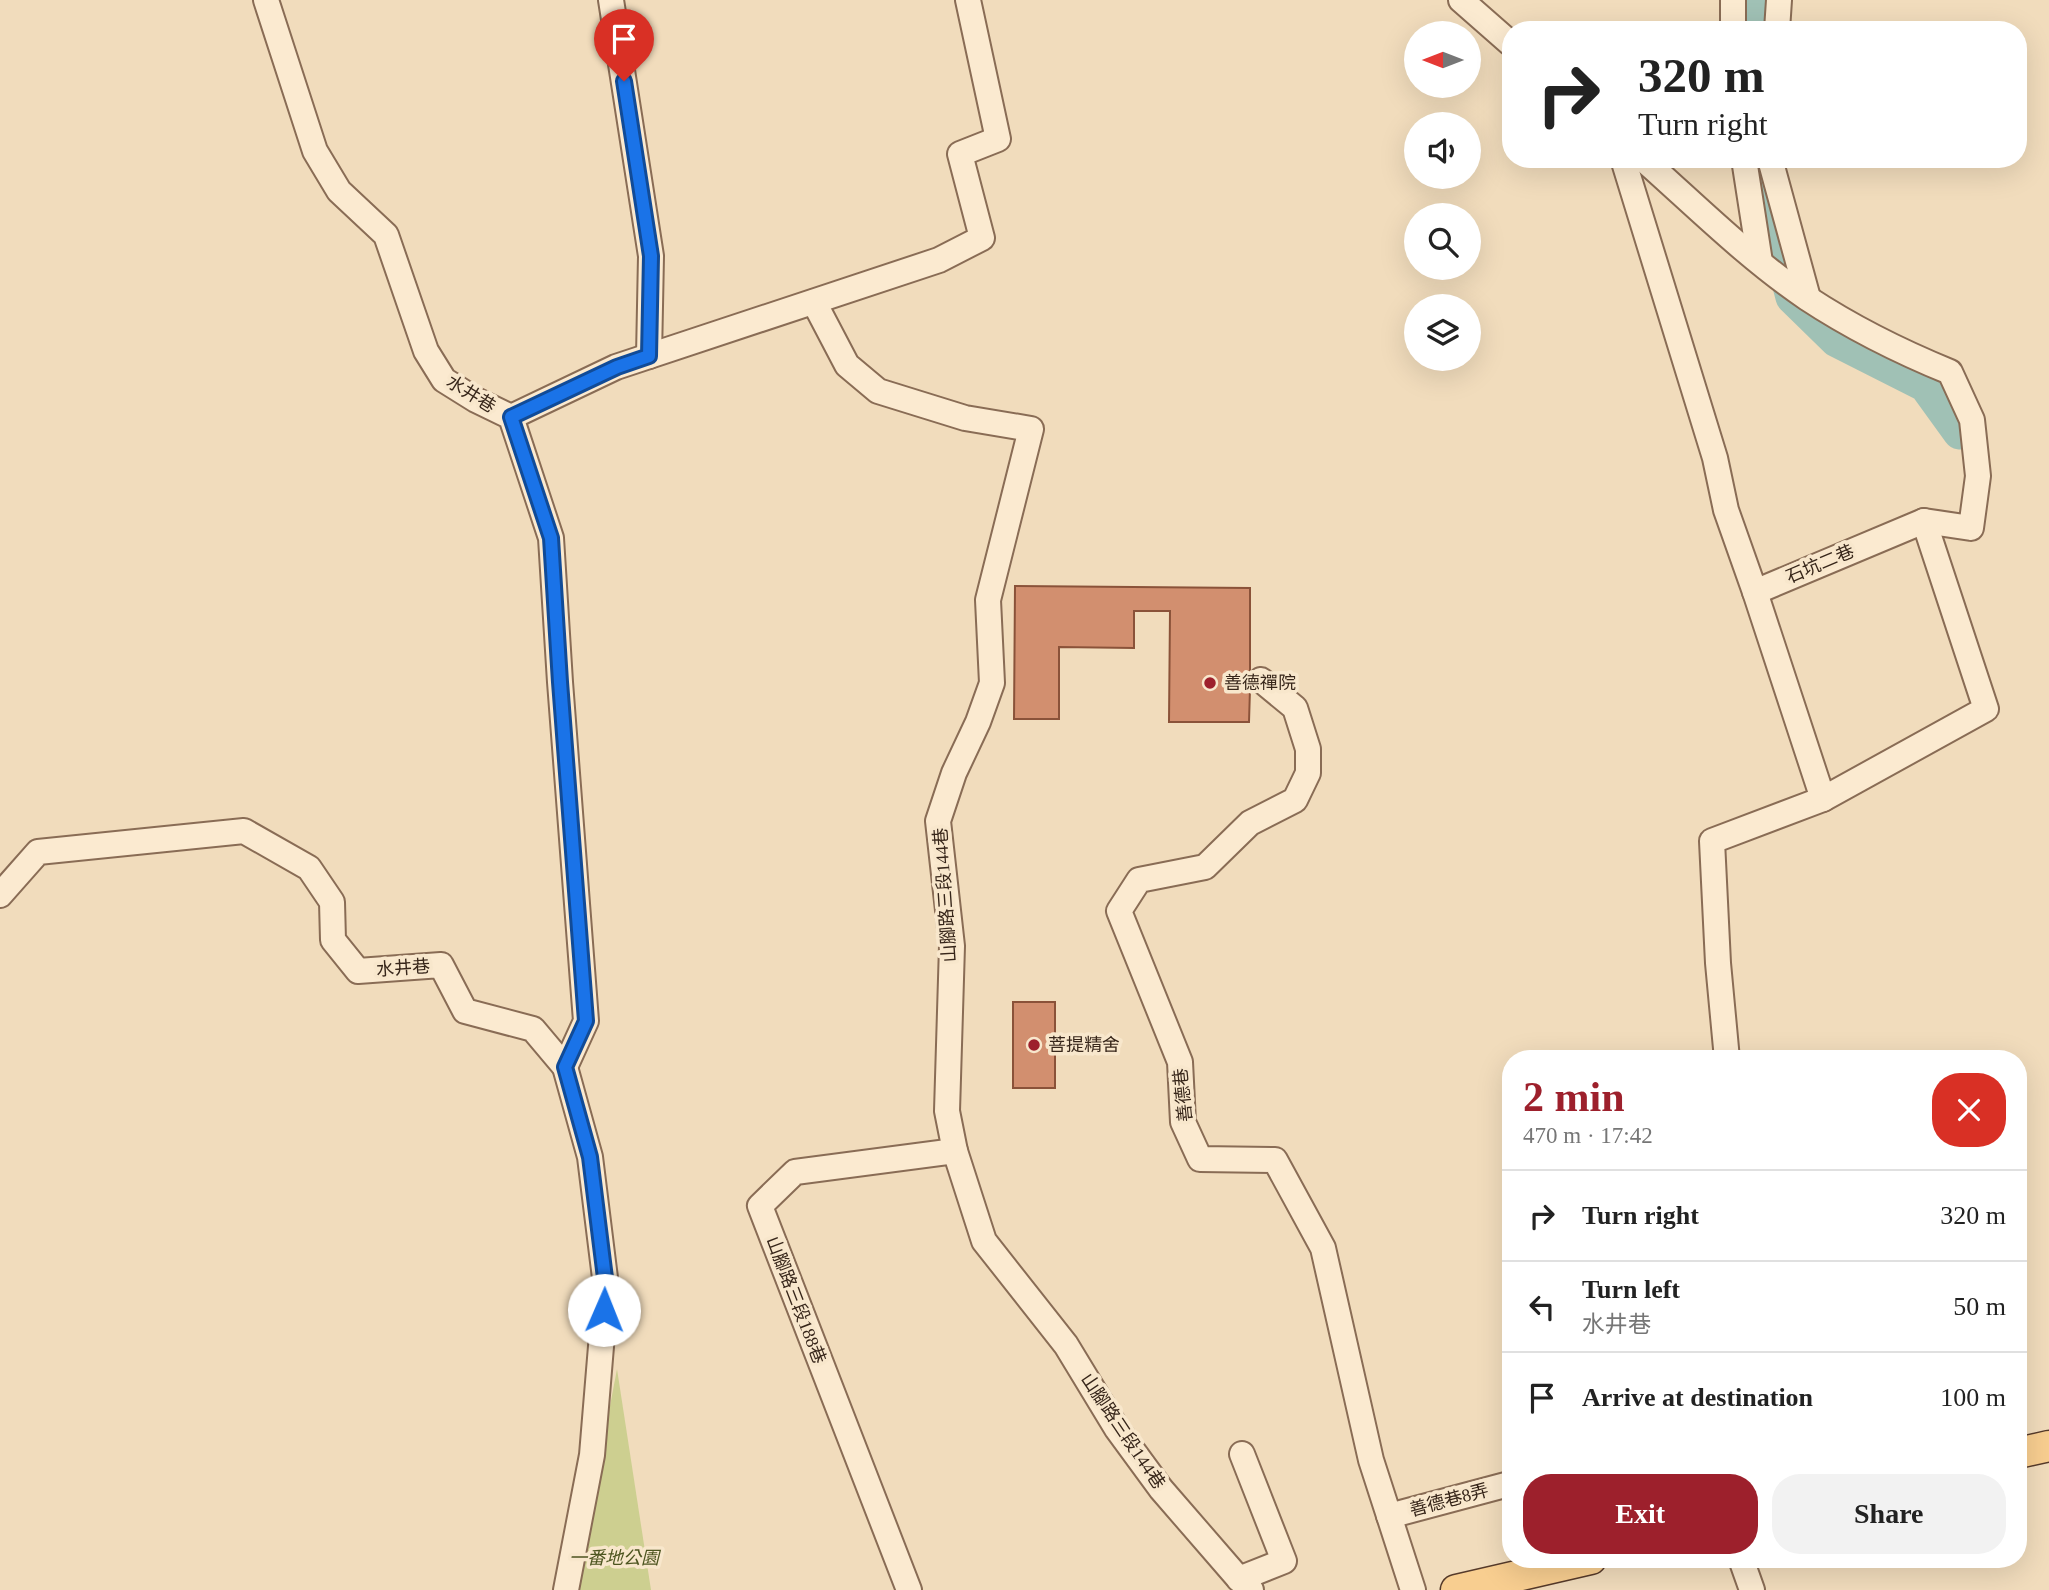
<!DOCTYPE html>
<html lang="en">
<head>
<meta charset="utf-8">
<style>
	:root { --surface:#fff; --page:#f2f2f2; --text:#222; --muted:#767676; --line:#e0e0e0; --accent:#9d202c }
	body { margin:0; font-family:"Times New Roman","Noto Sans TC",serif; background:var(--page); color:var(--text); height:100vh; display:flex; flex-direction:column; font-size:26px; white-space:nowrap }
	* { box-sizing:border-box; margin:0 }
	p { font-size:23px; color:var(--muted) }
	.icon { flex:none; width:38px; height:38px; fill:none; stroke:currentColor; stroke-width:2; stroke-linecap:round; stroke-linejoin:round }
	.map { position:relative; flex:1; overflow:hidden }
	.side { position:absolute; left:1502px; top:1050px; width:525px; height:518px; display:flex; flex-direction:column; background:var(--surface); border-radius:28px; box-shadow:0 7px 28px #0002 }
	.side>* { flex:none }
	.top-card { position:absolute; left:1502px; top:21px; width:525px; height:147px; border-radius:28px; box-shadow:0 7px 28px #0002; background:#fff; color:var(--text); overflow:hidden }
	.needle { width:46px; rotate:270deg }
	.controls { position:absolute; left:1404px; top:21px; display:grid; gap:14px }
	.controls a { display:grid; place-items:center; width:77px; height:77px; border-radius:50%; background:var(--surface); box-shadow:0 7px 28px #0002; font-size:35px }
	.pin { position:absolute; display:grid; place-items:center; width:60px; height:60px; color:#fff; margin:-72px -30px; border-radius:50% 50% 50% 0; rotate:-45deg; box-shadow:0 0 7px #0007 }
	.pin .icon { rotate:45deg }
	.me { position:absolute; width:77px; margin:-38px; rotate:1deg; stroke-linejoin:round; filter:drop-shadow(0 0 5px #0008) }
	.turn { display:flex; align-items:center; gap:24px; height:147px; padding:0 21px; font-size:32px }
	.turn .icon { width:91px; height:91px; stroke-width:2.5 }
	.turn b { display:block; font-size:49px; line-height:60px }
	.round { display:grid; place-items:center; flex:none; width:74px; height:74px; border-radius:28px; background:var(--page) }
	.head { display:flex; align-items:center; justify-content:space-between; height:119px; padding:0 21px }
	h1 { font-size:42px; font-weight:700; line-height:52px; color:var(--accent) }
	.button { display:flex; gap:14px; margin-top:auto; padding:14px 21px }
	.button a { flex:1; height:80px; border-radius:28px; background:var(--accent); color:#fff; font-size:28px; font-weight:700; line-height:80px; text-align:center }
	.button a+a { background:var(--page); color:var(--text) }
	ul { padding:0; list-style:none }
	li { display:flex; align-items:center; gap:21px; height:91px; padding:0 21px; border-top:2px solid var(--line) }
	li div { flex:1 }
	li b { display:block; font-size:26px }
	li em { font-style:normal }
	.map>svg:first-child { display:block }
</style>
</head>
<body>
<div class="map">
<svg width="2049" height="1590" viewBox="0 0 2049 1590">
	<rect width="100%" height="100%" fill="#f1dcbc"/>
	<!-- green -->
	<path fill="#cdcf90" d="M617 1369 651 1590H575Z"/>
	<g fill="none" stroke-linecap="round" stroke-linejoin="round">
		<!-- river -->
		<g stroke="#a0c1b5" stroke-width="35">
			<path d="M1758 30 1763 0"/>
			<path d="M1757 159 1793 297 1837 340 1926 385 1960 432"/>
		</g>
	</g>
	<!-- building -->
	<g fill="#d28f6f" stroke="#8a5239" stroke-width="2">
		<path d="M1015 586 1250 588V670L1246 678 1250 689 1249 722H1169L1170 611H1134V648L1059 647V719H1014Z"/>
		<rect x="1013" y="1002" width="42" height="86"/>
	</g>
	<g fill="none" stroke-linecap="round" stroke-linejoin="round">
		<!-- minor casing -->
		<g stroke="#896c55" stroke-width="28">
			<g id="minor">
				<path d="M266 0 315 151 339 191 386 235 426 351 444 380 476 400 511 417 551 538 560 682 586 1021 565 1067"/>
				<path d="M611 0 651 256 649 356"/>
				<path d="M1461 0 1510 43"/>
				<path d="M1733 0V30"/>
				<path d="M1777 30 1779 0"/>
				<path d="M1623 159 1715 458 1726 510 1755 592 1823 799 1712 841 1718 963 1727 1059"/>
				<path d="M1643 159C1696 206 1748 258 1807 298 1851 327 1901 352 1950 372L1972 420 1978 476 1971 528 1924 521 1755 592"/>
				<path d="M1744 159 1760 262"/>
				<path d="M1770 159 1808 298"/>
				<path d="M814 302 847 365 878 391 965 418 1031 429 988 600 992 683 978 722 954 773 938 821 952 946 947 1111 955 1151 984 1241 1066 1345 1117 1429 1161 1489 1239 1579 1251 1590"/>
				<path d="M511 417 616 367 939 260 982 238 960 154 998 139 968 0"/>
				<path d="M1261 680 1295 708 1308 749V773L1295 800 1250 823 1205 867 1139 880 1119 911 1180 1062 1183 1122 1200 1159 1275 1160 1323 1248 1371 1460 1413 1590"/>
				<path d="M1823 799 1986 709 1924 521"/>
				<path d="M0 895 38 852 244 831 309 868 332 902 333 940 358 971 441 965 465 1011 533 1029 565 1067 590 1157 606 1286 592 1455 566 1590"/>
				<path d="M1389 1516 1509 1484"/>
				<path d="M1741 1559 1752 1590"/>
				<path d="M1239 1579 1284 1561 1242 1454"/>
				<path d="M909 1590 760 1206 795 1172 955 1151"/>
			</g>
		</g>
		<!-- major casing -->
		<g stroke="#563a2a" stroke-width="33">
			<g id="major">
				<path d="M2018 1453 2049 1446"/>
				<path d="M1456 1590 1591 1559"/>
			</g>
		</g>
		<!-- minor -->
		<use href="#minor" stroke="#fbead0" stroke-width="24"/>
		<!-- major -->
		<use href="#major" stroke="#f8ce90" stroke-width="30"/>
	</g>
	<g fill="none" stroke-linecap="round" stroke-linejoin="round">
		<!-- route casing -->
		<g stroke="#114b97" stroke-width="18">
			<path id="route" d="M604 1310 606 1286 590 1157 565 1067 586 1021 560 682 551 538 511 417 617 367 649 356 651 256 624 81"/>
		</g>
		<!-- route -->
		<use href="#route" stroke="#1a73e8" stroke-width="12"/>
	</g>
	<!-- markers -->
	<g fill="#9d202c" stroke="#f8e7cc" stroke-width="2.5">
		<circle cx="1210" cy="683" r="7"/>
		<circle cx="1034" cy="1045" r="7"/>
	</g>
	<g text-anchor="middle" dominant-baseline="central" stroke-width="7" stroke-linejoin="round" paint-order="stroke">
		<!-- street labels -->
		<g font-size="18" fill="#37261a" stroke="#f8e7cc">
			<text transform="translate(471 394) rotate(32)">水井巷</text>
			<text transform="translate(1820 564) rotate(-23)">石坑二巷</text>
			<text transform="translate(945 895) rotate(-94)">山腳路三段144巷</text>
			<text transform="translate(403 968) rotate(-4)">水井巷</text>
			<text transform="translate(1183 1095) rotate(-96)">善德巷</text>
			<text transform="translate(796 1300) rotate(69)">山腳路三段188巷</text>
			<text transform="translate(1123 1431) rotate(56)">山腳路三段144巷</text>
			<text transform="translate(1449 1500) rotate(-15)">善德巷8弄</text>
		</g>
		<!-- poi labels -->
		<g font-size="18" fill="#37261a" stroke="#f8e7cc" text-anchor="start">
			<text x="1224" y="683">善德禪院</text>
			<text x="1048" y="1045">菩提精舍</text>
		</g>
		<!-- park labels -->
		<g font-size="18" font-style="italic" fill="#4d5520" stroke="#f8e7cc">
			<text x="614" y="1558">一番地公園</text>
		</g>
	</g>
</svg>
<div class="controls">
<a><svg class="needle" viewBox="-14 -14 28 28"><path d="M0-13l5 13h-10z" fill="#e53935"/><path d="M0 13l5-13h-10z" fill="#767676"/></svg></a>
<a><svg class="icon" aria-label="sound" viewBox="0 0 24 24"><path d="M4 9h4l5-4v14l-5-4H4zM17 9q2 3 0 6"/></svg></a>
<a><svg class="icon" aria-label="search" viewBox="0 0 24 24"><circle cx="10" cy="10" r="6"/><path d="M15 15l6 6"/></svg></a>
<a><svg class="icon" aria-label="layers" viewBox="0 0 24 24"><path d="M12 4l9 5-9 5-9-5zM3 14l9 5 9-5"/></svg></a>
</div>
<div class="pin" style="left:624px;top:81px;background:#d93025"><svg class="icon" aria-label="arrive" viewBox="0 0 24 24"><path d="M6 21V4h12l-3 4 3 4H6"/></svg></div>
<svg class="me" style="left:604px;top:1310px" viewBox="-20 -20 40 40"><circle r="19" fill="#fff"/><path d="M0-13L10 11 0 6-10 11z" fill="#1a73e8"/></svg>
<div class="top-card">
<div class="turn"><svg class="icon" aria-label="right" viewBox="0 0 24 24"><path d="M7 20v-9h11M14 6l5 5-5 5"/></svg><div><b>320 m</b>Turn right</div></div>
</div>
<section class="side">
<div class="head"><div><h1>2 min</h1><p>470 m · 17:42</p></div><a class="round" style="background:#d93025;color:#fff"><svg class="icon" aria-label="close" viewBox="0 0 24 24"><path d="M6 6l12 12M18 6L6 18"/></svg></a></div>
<ul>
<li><svg class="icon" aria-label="right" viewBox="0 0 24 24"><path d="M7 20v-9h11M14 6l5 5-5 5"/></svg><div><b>Turn right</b></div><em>320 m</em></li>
<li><svg class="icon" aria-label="left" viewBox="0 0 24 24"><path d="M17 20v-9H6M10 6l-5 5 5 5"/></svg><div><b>Turn left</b><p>水井巷</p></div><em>50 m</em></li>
<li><svg class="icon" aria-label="arrive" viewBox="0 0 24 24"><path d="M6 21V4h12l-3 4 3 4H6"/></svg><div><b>Arrive at destination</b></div><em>100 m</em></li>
</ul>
<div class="button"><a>Exit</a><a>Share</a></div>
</section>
</div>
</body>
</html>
